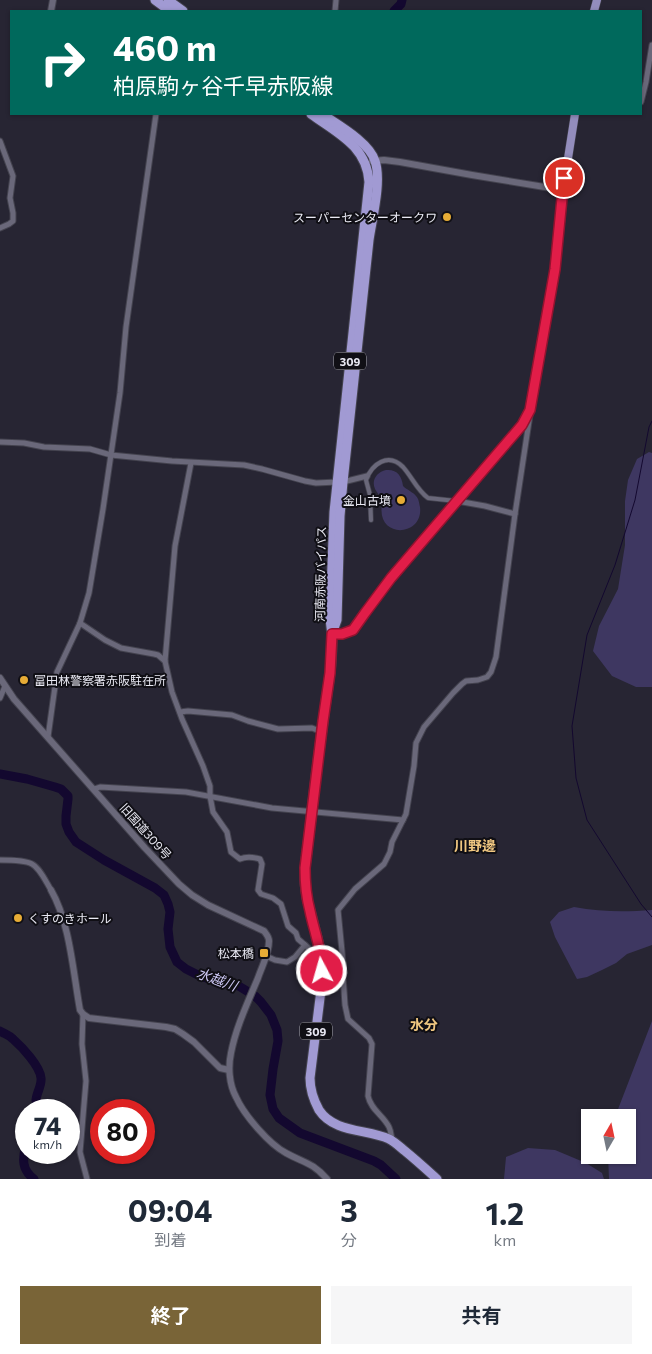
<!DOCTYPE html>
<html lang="ja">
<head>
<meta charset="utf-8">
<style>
	:root { --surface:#fff; --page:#f6f6f7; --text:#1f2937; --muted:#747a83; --accent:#796437 }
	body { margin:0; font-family:Commissioner,"Noto Sans JP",sans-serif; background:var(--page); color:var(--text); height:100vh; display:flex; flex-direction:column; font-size:19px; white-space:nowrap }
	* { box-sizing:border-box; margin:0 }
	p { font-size:16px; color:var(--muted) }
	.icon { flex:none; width:28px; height:28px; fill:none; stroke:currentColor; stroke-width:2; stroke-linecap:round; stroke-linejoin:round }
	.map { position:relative; height:1179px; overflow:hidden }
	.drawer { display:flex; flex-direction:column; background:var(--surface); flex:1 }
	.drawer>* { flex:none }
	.guide { position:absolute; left:10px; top:10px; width:632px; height:105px; border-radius:0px; box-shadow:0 1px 4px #0004; background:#00695c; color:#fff; overflow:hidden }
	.needle { width:32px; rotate:9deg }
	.controls { position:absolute; left:581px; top:1109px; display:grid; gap:10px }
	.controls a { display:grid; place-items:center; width:55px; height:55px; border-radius:0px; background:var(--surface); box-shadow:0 1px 4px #0004; font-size:25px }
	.speed { position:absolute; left:15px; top:1099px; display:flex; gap:10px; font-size:25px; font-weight:700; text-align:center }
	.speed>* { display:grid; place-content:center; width:65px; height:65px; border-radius:50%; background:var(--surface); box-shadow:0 1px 4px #0004; line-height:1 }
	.speed small { font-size:12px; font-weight:400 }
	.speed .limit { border:8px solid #d22; background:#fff; color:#111 }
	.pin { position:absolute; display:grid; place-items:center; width:42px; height:42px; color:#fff; margin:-21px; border:2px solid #fff; border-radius:50%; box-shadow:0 1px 5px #0007 }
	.me { position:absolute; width:55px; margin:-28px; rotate:354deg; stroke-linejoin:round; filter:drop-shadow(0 0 4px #0008) }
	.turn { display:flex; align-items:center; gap:18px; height:105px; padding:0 20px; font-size:22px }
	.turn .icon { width:65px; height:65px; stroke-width:2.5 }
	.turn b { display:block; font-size:35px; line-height:42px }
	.eta { display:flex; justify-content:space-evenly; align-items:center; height:85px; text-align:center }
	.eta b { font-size:30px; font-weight:700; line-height:35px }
	.cta { display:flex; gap:10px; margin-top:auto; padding:10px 20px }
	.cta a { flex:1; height:58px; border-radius:0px; background:var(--accent); color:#fff; font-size:20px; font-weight:700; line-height:58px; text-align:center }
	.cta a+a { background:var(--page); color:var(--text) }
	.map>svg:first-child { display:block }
</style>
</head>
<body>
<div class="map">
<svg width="652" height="1179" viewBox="0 0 652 1179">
	<rect width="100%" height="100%" fill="#272533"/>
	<!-- green -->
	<g fill="#3e3761">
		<path d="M649 452 652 453V687H636L612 676 593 651 599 626 618 589 625 545V501L628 480 637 459Z"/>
		<path d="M386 470C397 469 402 476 403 486 407 490 413 492 416 496 419 499 419 503 420 507 424 538 372 540 383 500 380 496 377 493 375 489 371 480 377 472 386 470Z"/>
		<path d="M574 907C601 912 625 912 652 910V945L627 954 616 963 602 970 587 977 577 979 555 937 550 922 559 912Z"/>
		<path d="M652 1021V1179H609L608 1155H628V1118L615 1117Z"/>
		<path d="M528 1148 555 1150 586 1163 602 1173 604 1179H504L506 1157Z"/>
	</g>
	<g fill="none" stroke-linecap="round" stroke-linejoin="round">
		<!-- stream -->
		<path stroke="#13082f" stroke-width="1" d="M652 421 649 427 635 500 615 565 587 635 572 726 576 778 587 820 641 904 652 917"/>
		<!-- river -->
		<g stroke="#13082f" stroke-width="9">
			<path d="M394 11 401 4 402 0"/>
			<path d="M0 774 27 779 55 787 61 789 68 796V799L66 816V824L69 832 76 842 104 860 155 888 164 895 168 904 170 912 168 929 170 947 177 962 186 969 200 976 219 982 237 985 255 996 261 1002 271 1015 277 1030 278 1041 273 1069 270 1095 273 1109 279 1118 300 1133 374 1161 381 1165 396 1179"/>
			<path d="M0 1031C5 1034 9 1035 13 1039 22 1047 40 1066 41 1078 42 1086 36 1093 36 1101L48 1110"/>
			<path d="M26 1146C22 1159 22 1170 34 1179"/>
		</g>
		<!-- pedestrian casing -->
		<g stroke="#44434f" stroke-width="5.5">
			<path id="pedestrian" d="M371 520 370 495 366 480C372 464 388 452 403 467 412 477 417 490 428 498L456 501"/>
		</g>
		<!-- minor casing -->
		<g stroke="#44434f" stroke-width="7">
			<g id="minor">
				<path d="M335 11 336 0"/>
				<path d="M641 102 646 82 652 45"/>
				<path d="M0 141 13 176 10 198 13 213V221L9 224 0 228"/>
				<path d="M0 442 24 443 44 447 90 449 111 455 172 461 244 465 262 469 305 481 316 483 337 482"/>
				<path d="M191 463 175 546 165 661 172 692 182 719 203 766 210 786V796L213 812 227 832 231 852 240 859C247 856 253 857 260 859L262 864 258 890 261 894 273 898 281 904 288 926 296 933 298 939 305 945"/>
				<path d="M343 482 367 476"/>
				<path d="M457 501 485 506 515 514"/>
				<path d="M80 623 105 640 121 648 154 654 158 655 165 661"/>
				<path d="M0 698 5 686"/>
				<path d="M180 712 188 711 232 715 248 721 278 729 312 728 322 732"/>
				<path d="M48 737 57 672 80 623 89 593 103 509 120 393 126 327 156 114"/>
				<path d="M94 789 100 787 186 792 272 808 403 820"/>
				<path d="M0 860C8 860 25 860 32 864 40 868 46 882 51 890"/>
				<path d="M266 956 275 960 287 962 295 957 305 945 321 959"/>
				<path d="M83 1014 82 1044 86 1081 80 1152 87 1179"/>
				<path d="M392 1140C391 1135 391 1131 389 1127 383 1115 371 1110 368 1096L372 1044 369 1038 348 1019 345 1005 343 976V962L338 910 355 889 384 864 390 852 392 842 406 814 414 766 416 743 424 727 453 693 462 684 466 681 478 680 487 677 491 672 496 657 515 514 530 415"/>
			</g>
		</g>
		<!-- tertiary casing -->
		<g stroke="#44434f" stroke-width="8">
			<g id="tertiary">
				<path d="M51 11 53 0"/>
				<path d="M372 161 384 160 400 162 472 175 563 190"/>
				<path d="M0 678 14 699 145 848 179 884 192 895 208 905 264 931C267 935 269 937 269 941 269 954 262 966 258 978 248 1002 236 1027 231 1053 228 1067 229 1084 236 1097 244 1115 269 1144 286 1153 304 1163 312 1162 327 1179"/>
				<path d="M51 890C70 923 73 972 80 1010L83 1014 89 1018 166 1027 175 1029 183 1034 194 1042 220 1068 229 1070"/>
			</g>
		</g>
		<!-- primary casing -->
		<g stroke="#44434f" stroke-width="9">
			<g id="primary">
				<path d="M594 11 597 0"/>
				<path d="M332 634H342L353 630 365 613 391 578 522 425 530 410 555 269 561 219 563 190 575 114"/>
			</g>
		</g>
		<!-- trunk casing -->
		<g stroke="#44434f" stroke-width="11">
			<g id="trunk">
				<path d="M155 0 170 11"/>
				<path d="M168 0 183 11"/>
				<path d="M311 114C337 133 367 146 369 182L334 512 330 619C336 654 327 689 323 723 316 771 311 820 305 868V884L307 898 319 945 322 960V982L310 1078C310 1090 313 1099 319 1110 334 1133 367 1129 389 1139 395 1142 400 1147 405 1151 416 1160 427 1170 437 1179"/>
				<path d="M322 114C338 125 369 142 375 161 382 181 372 219 369 240 360 321 352 402 343 482L340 516 337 620 333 631"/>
			</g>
		</g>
		<!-- pedestrian -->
		<use href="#pedestrian" stroke="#6a687a" stroke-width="4"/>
		<!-- minor -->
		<use href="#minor" stroke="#6a687a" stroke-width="5"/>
		<!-- tertiary -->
		<use href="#tertiary" stroke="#6a687a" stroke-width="6"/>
		<!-- primary -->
		<use href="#primary" stroke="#938dbd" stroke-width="8"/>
		<!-- trunk -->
		<use href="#trunk" stroke="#a19ad3" stroke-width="9"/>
	</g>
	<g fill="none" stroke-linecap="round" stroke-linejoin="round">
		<!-- route casing -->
		<g stroke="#92132f" stroke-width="12">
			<path id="route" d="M322 971C322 950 314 931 310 911 306 896 305 883 305 868L323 721 330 673 332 634H342L353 630 365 613 391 578 522 425 530 410 555 269 564 178"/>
		</g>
		<!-- route -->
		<use href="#route" stroke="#e11d48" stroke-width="9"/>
	</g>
	<!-- markers -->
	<g fill="#e7ac36" stroke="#100f15" stroke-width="2">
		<circle cx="447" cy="217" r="5"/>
		<circle cx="401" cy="500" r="5"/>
		<circle cx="24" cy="680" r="5"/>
		<circle cx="18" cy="918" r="5"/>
		<rect x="259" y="948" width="10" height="10" rx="2.5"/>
	</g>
	<g text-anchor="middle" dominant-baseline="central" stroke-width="4" stroke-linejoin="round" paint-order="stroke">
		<!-- shield labels -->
		<g fill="#100f15" stroke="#a8a8b0" stroke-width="1">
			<rect x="334" y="352.5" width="32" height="17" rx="4"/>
			<rect x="300" y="1022.5" width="32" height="17" rx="4"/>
		</g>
		<g font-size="11" font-weight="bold" fill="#e9e9f3">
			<text x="350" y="361">309</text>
			<text x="316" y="1031">309</text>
		</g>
		<!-- poi labels -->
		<g font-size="12" fill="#e9e9f3" stroke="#100f15" text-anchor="end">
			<text x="437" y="217">スーパーセンターオークワ</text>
			<text x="391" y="500">金山古墳</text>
			<text x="34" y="680" text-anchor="start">富田林警察署赤阪駐在所</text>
			<text x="28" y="918" text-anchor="start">くすのきホール</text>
			<text x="254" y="953">松本橋</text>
		</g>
		<!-- street labels -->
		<g font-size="12" fill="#e9e9f3" stroke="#100f15">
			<text transform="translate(320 574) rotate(-89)">河南赤阪バイパス</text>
			<text transform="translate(146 831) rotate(48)">旧国道309号</text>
		</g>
		<!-- neighbourhood labels -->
		<g font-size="14" font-weight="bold" fill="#f0c781" stroke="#100f15">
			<text x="475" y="845">川野邊</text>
			<text x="424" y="1024">水分</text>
		</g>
		<!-- water labels -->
		<g font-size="14" font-style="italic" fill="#ccc7f4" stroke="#100f15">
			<text transform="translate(217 979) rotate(20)">水越川</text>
		</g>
	</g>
</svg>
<div class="controls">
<a><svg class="needle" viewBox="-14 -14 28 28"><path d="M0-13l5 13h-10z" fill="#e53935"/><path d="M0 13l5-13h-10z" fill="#747a83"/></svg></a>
</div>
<div class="speed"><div>74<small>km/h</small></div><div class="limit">80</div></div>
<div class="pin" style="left:564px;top:178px;background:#d93025"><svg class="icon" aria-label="arrive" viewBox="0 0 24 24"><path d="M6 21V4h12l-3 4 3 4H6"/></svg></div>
<svg class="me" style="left:322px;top:971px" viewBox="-20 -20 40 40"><circle r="17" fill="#e11d48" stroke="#fff" stroke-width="3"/><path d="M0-11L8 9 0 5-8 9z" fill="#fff"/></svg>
<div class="guide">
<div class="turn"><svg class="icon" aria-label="right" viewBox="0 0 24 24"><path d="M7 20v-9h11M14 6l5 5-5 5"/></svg><div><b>460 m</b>柏原駒ヶ谷千早赤阪線</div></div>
</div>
</div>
<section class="drawer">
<div class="eta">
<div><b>09:04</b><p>到着</p></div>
<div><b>3</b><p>分</p></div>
<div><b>1.2</b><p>km</p></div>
</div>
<div class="cta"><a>終了</a><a>共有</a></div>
</section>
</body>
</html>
